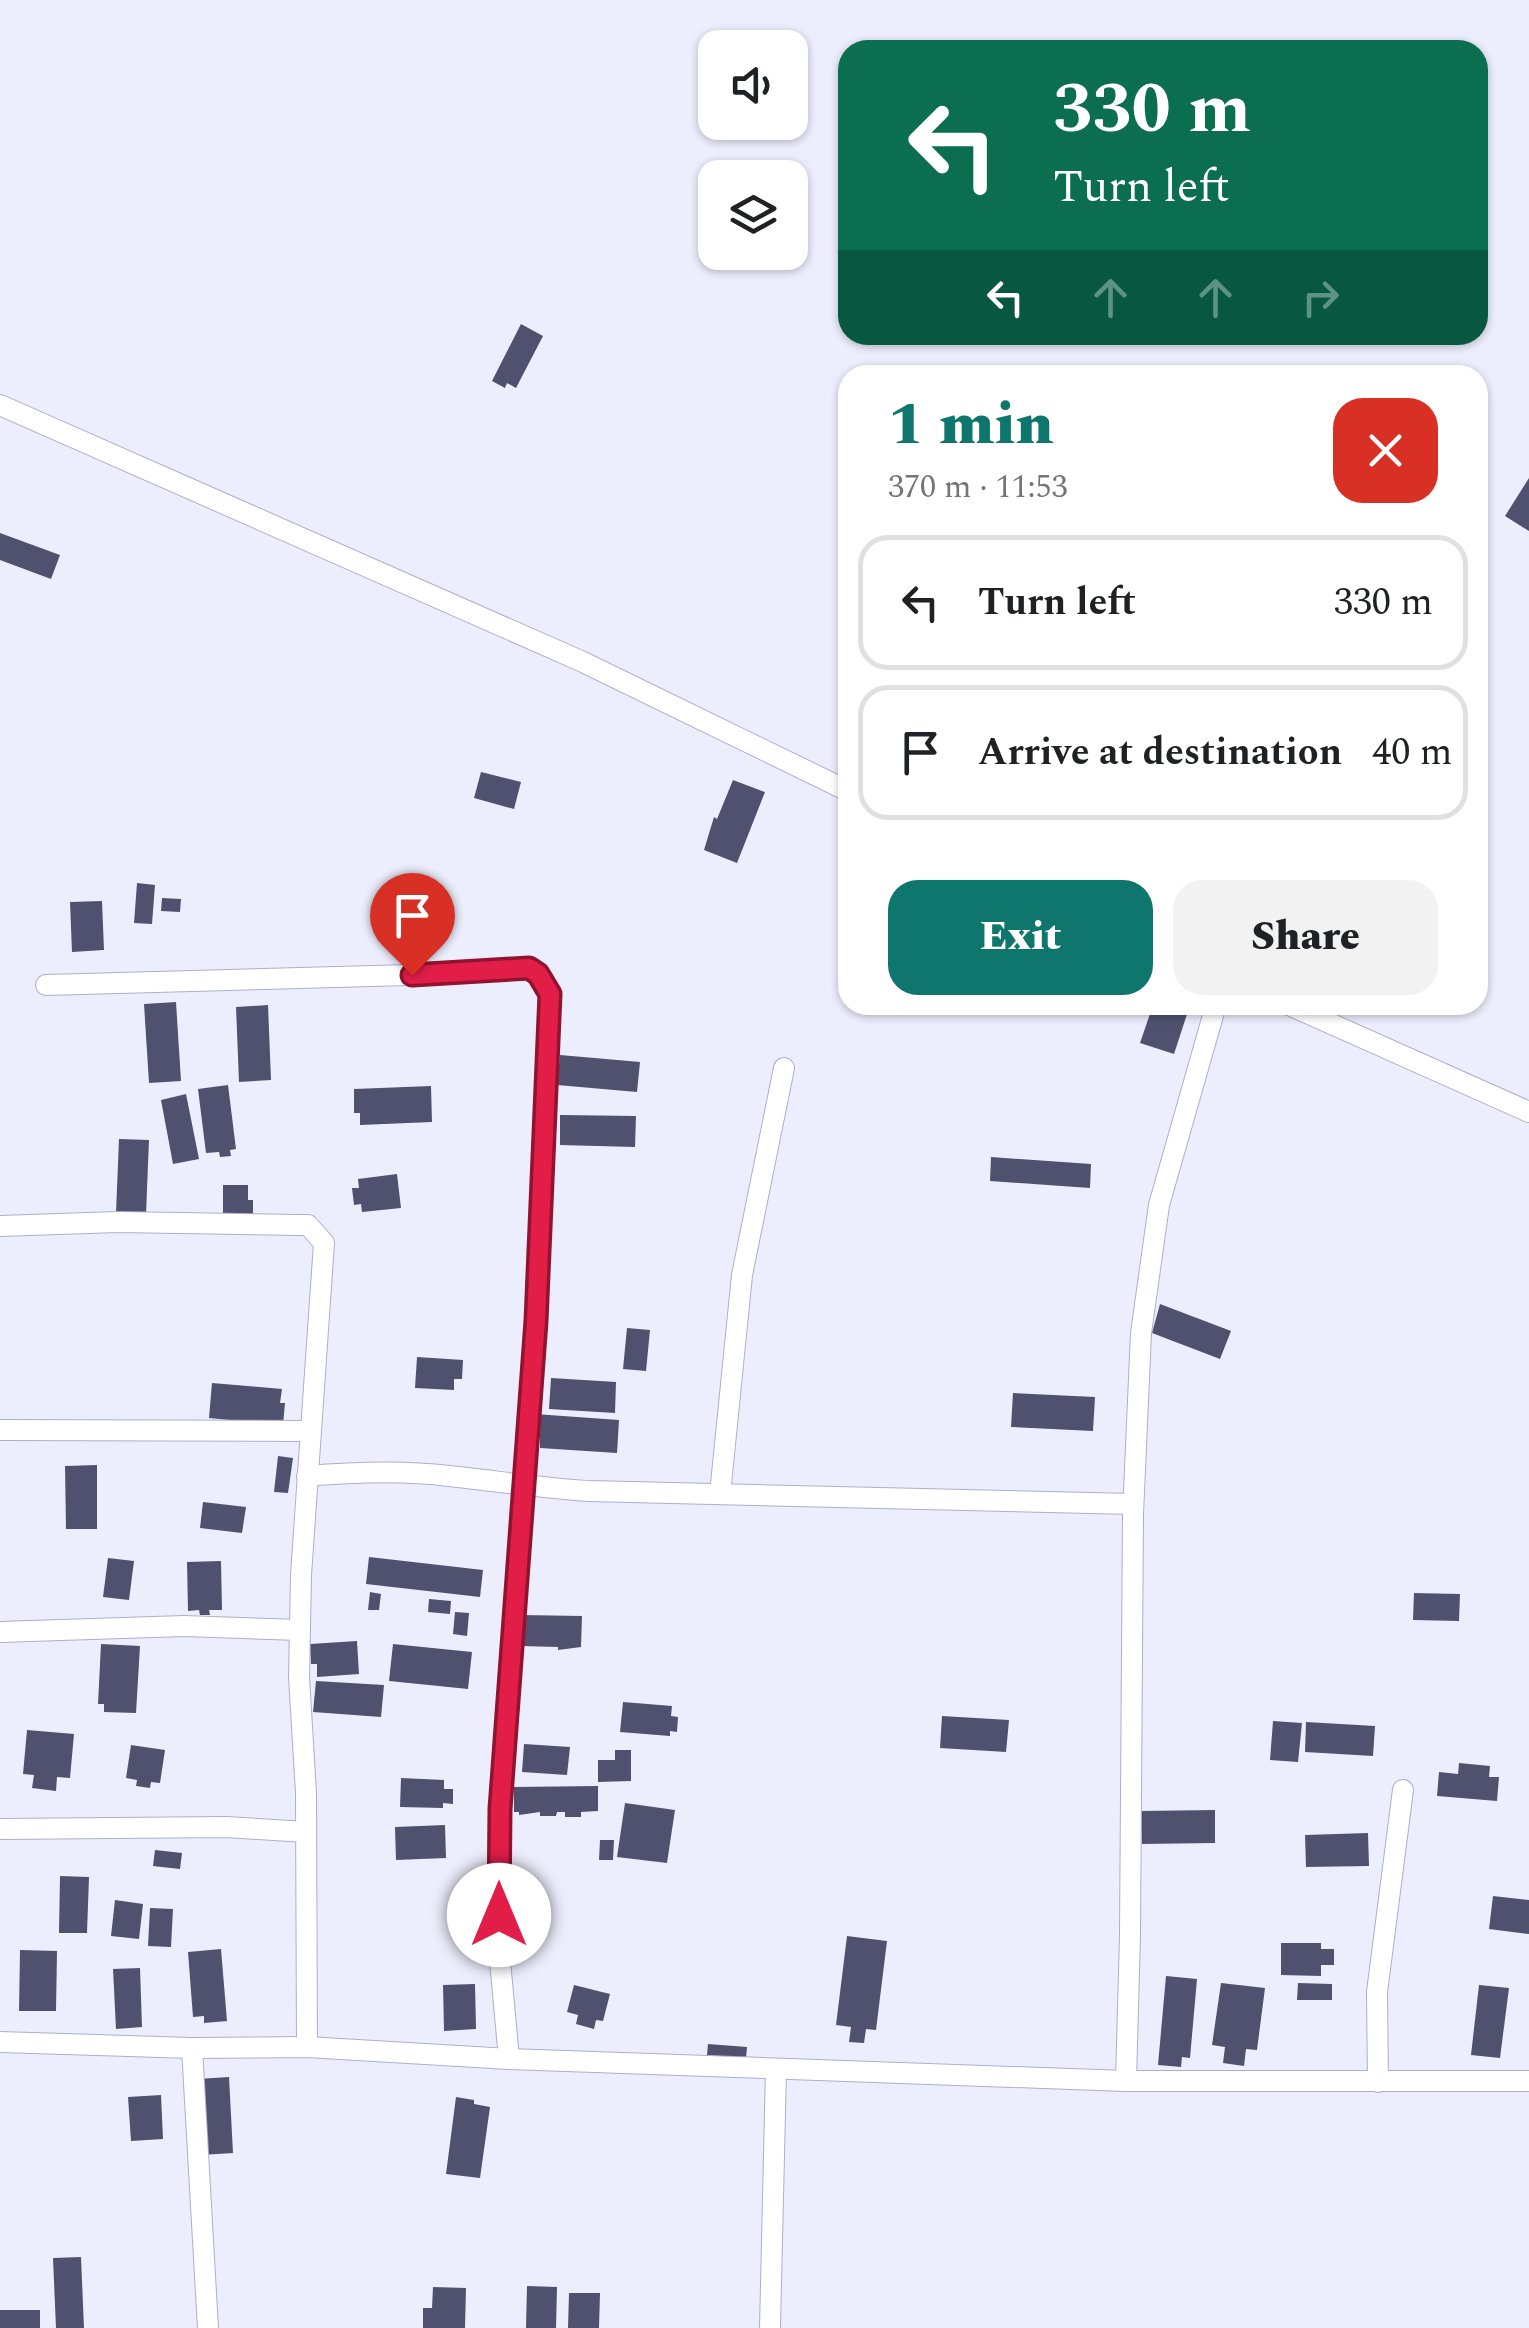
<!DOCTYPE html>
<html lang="en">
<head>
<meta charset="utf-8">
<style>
	:root { --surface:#fff; --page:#f2f2f2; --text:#202124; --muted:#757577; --line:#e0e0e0; --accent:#0f766e }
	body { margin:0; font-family:Spectral,serif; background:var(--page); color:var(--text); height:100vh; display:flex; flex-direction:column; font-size:38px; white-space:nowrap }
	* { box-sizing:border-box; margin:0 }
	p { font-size:32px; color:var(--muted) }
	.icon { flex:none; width:55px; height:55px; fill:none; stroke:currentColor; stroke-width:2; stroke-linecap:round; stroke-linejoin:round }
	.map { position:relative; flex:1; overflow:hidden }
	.side { position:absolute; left:838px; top:365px; width:650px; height:650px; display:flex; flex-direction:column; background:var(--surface); border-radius:30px; box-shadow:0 2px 8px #0004 }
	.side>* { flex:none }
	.top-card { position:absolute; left:838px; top:40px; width:650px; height:305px; border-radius:30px; box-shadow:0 2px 8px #0004; background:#0b6e4f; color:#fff; overflow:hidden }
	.tools { position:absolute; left:698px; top:30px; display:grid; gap:20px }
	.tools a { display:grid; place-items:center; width:110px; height:110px; border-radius:20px; background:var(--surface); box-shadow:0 2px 8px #0004; font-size:50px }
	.pin { position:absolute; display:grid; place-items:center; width:85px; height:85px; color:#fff; margin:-102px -42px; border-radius:50% 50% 50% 0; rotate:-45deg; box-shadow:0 0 10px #0007 }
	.pin .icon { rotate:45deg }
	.me { position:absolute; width:110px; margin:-55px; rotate:0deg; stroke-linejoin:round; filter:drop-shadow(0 0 8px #0008) }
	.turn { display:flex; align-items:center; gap:35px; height:210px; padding:0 50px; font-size:45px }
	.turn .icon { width:130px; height:130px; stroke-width:2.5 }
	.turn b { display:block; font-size:70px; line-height:85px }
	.lanes { display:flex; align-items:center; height:95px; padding:0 50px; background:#0003; justify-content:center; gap:50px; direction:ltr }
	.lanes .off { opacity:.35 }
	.round { display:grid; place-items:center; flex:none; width:105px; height:105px; border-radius:30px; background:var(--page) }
	.head { display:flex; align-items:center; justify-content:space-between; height:170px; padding:0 50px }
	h1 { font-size:60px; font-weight:800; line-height:75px; color:var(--accent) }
	.action { display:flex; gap:20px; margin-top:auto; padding:20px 50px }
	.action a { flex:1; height:115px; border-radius:30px; background:var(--accent); color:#fff; font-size:40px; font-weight:800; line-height:115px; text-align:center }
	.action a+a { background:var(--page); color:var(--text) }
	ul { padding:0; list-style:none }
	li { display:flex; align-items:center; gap:30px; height:135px; margin:0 20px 15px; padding:0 30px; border:5px solid var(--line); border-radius:30px }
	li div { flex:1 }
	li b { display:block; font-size:38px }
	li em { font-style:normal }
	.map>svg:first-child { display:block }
</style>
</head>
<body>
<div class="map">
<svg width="1529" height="2328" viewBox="0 0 1529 2328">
	<rect width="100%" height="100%" fill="#edeefd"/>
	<!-- building -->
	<g fill="#50516f">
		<path d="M521 324 543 336 516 388 507 383 505 388 492 381Z"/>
		<path d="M1529 478V531L1505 516Z"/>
		<path d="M0 533 60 555 51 579 0 560Z"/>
		<path d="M481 772 521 782 514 809 474 798Z"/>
		<path d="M733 780 765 792 737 863 704 850 714 817 717 819Z"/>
		<path d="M137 883 155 885 152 924 134 923Z"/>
		<path d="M162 898 181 899 180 912 161 911Z"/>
		<path d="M102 901 104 950 72 952 70 902Z"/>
		<path d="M176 1002 181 1081 149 1083 144 1004Z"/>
		<path d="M268 1005 271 1080 239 1082 236 1007Z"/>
		<path d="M1153 1005H1190L1174 1054 1140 1043Z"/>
		<path d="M560 1055 640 1062 637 1092 557 1085Z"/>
		<path d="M228 1085 236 1149 230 1150 231 1156 220 1157 219 1152 206 1153 198 1089Z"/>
		<path d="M431 1086 432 1122 360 1125V1113H354V1089Z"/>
		<path d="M186 1094 199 1159 173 1164 161 1100Z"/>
		<path d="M560 1115 636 1116 635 1147 560 1145Z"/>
		<path d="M119 1139 149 1140 146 1214 116 1213Z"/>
		<path d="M991 1157 1091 1164 1090 1188 990 1181Z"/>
		<path d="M397 1174 401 1208 362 1212 361 1204 354 1205 352 1188H359L358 1179Z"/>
		<path d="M223 1185H248V1200H253V1216H223Z"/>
		<path d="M1160 1304 1231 1331 1220 1359 1152 1333Z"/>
		<path d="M627 1328 650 1330 646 1371 623 1369Z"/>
		<path d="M417 1357 463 1360 462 1379H454V1390L415 1388Z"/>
		<path d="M551 1378 616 1382 615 1413 549 1409Z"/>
		<path d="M212 1383 282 1389 280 1403H285L283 1425 209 1418Z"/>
		<path d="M1013 1393 1095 1397 1093 1431 1011 1427Z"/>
		<path d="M535 1414 619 1420 617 1453 540 1448V1438L534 1437Z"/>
		<path d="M278 1456 293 1458 288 1493 274 1492Z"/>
		<path d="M97 1465V1529H66L65 1466Z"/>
		<path d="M203 1502 246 1507 242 1533 200 1528Z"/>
		<path d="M369 1557 483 1570 480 1597 366 1584Z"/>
		<path d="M108 1558 134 1561 129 1600 103 1597Z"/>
		<path d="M221 1561 222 1610H209L210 1615H200L199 1610 188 1611 187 1562Z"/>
		<path d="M370 1592 381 1594 379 1610H368Z"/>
		<path d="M1414 1593 1460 1594 1459 1621 1413 1620Z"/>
		<path d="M429 1599 451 1601 450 1614 428 1612Z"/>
		<path d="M455 1612 469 1613 467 1636 453 1634Z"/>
		<path d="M521 1615 582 1616 581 1647 558 1650V1647L521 1646Z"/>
		<path d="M357 1641 359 1674 317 1677V1664H311L310 1644Z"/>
		<path d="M101 1644 140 1646 136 1713 104 1712V1704H98Z"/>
		<path d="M393 1644 472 1652 468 1689 389 1681Z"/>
		<path d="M316 1681 384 1685 381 1717 313 1712Z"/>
		<path d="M623 1702 672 1706 671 1716 678 1717 677 1732 670 1731V1736L620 1732Z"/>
		<path d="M942 1716 1009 1720 1006 1752 940 1748Z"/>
		<path d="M1273 1721 1302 1723 1298 1762 1270 1760Z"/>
		<path d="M1306 1722 1375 1726 1373 1756 1305 1752Z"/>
		<path d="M27 1730 74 1734 70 1778 57 1777 56 1791 32 1788 34 1775 23 1774Z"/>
		<path d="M524 1744 570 1747 567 1775 522 1772Z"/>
		<path d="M131 1745 165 1750 160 1783 151 1782 150 1788 136 1786 137 1780 126 1778Z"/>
		<path d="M615 1750H631V1781L598 1782V1760H615Z"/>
		<path d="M1459 1763 1490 1766 1489 1777H1499L1497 1801 1437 1796 1439 1772 1458 1774Z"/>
		<path d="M401 1778 444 1780V1789H453V1804L443 1803V1808L400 1807Z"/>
		<path d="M598 1786V1811L581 1812V1817H565V1812H557L556 1816H540V1812L519 1815V1812H514V1787Z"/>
		<path d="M625 1803 675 1810 667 1863 617 1857Z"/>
		<path d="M1215 1810V1843L1142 1844 1141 1811Z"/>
		<path d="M445 1825 446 1858 396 1860 395 1827Z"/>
		<path d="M1368 1833 1369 1866 1306 1867 1305 1835Z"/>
		<path d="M600 1840H614L613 1860H599Z"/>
		<path d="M155 1850 182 1853 180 1869 153 1866Z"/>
		<path d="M60 1876 89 1877 87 1933H59Z"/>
		<path d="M1493 1896 1529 1900V1934L1489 1929Z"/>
		<path d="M115 1900 143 1904 139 1939 111 1936Z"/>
		<path d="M150 1908 173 1909 171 1947 148 1946Z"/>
		<path d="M847 1936 887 1941 876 2030 866 2029 864 2043 849 2042 851 2027 836 2025Z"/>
		<path d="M1281 1943H1321V1949H1334V1965H1321V1976L1281 1975Z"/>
		<path d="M221 1949 227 2021 204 2023V2016L193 2017 188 1952Z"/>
		<path d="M20 1950 57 1951 56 2011H19Z"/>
		<path d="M140 1968 142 2027 116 2029 113 1969Z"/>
		<path d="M1166 1976 1197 1979 1190 2058 1182 2057 1181 2067 1158 2065Z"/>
		<path d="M1221 1983 1265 1988 1257 2050 1246 2049 1244 2066 1223 2063 1225 2047 1212 2045Z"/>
		<path d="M1298 1983 1332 1984V2000H1297Z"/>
		<path d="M475 1984 476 2029 444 2031 443 1985Z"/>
		<path d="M574 1985 610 1994 603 2021 596 2020 594 2029 576 2024 578 2015 567 2012Z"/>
		<path d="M1479 1985 1509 1988 1500 2058 1471 2055Z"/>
		<path d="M708 2044 747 2047 746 2058 707 2055Z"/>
		<path d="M229 2077 233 2153 201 2155 198 2079Z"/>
		<path d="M161 2095 163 2139 131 2141 128 2097Z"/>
		<path d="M456 2097 474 2100V2104L490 2107 480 2178 446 2174Z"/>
		<path d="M81 2257 84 2328H56L53 2258Z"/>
		<path d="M527 2286 557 2287 556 2328H526Z"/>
		<path d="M433 2287 466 2288 465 2328H423V2308H432Z"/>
		<path d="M569 2293H600L599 2328H568Z"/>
		<rect x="0" y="2310" width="40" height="18"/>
	</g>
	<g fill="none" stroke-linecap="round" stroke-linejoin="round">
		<!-- street casing -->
		<g stroke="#acaed0" stroke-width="22">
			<g id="street">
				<path d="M0 405 583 662 848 791"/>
				<path d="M46 985 445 974 529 968 538 974 549 994 538 1288 500 1809 499 1950 509 2059"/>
				<path d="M1289 1005 1529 1112"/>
				<path d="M0 1226 118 1222 299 1225H308L324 1243 301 1575 299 1677 306 1793 307 2047"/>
				<path d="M0 1430 311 1431"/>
				<path d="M307 1476C354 1472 402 1470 449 1476 496 1481 541 1488 589 1491L1133 1504"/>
				<path d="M720 1494 742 1275 784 1068"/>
				<path d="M0 1632 184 1626 300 1630"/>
				<path d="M0 1829 226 1827 306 1832"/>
				<path d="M0 2042 192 2048 307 2047 509 2059 1126 2081H1529"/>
				<path d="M192 2048 208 2328"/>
				<path d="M1126 2081 1130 1935 1133 1514 1141 1333 1159 1205 1216 1005"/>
				<path d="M1378 2082 1377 1992 1403 1790"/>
				<path d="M770 2328 776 2069"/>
			</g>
		</g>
		<!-- street -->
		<use href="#street" stroke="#fff" stroke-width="20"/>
	</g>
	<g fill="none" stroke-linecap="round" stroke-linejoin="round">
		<!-- route casing -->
		<g stroke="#92132f" stroke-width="25">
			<path id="route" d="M412 975 529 968 538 974 550 994 536 1321 500 1809 499 1915"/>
		</g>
		<!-- route -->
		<use href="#route" stroke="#e11d48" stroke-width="18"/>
	</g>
</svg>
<div class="tools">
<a><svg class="icon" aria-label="sound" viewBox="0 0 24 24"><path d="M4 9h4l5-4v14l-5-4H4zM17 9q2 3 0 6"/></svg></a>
<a><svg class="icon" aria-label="layers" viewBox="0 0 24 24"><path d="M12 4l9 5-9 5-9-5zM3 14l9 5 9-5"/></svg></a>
</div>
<div class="pin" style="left:412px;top:975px;background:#d93025"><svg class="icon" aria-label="arrive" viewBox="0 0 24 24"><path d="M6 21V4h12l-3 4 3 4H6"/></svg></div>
<svg class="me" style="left:499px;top:1915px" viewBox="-20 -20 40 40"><circle r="19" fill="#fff"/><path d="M0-13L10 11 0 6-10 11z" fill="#e11d48"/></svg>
<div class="top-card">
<div class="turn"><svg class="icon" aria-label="left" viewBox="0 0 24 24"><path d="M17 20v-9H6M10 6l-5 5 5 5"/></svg><div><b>330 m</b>Turn left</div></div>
<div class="lanes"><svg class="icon" aria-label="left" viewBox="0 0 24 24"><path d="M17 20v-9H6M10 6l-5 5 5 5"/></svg><svg class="icon off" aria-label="ahead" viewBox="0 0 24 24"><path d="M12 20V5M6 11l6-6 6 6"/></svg><svg class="icon off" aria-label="ahead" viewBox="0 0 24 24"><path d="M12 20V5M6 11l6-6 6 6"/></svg><svg class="icon off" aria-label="right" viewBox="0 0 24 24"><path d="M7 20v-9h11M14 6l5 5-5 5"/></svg></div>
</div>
<section class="side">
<div class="head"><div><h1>1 min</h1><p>370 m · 11:53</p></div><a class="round" style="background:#d93025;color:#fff"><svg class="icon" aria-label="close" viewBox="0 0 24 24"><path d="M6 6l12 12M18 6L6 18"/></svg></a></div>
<ul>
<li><svg class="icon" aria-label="left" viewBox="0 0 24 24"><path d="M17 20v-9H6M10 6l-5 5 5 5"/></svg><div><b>Turn left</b></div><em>330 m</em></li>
<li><svg class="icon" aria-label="arrive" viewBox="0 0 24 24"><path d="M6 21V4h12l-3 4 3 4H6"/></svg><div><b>Arrive at destination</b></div><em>40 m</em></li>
</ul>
<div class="action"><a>Exit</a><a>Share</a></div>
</section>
</div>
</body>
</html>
